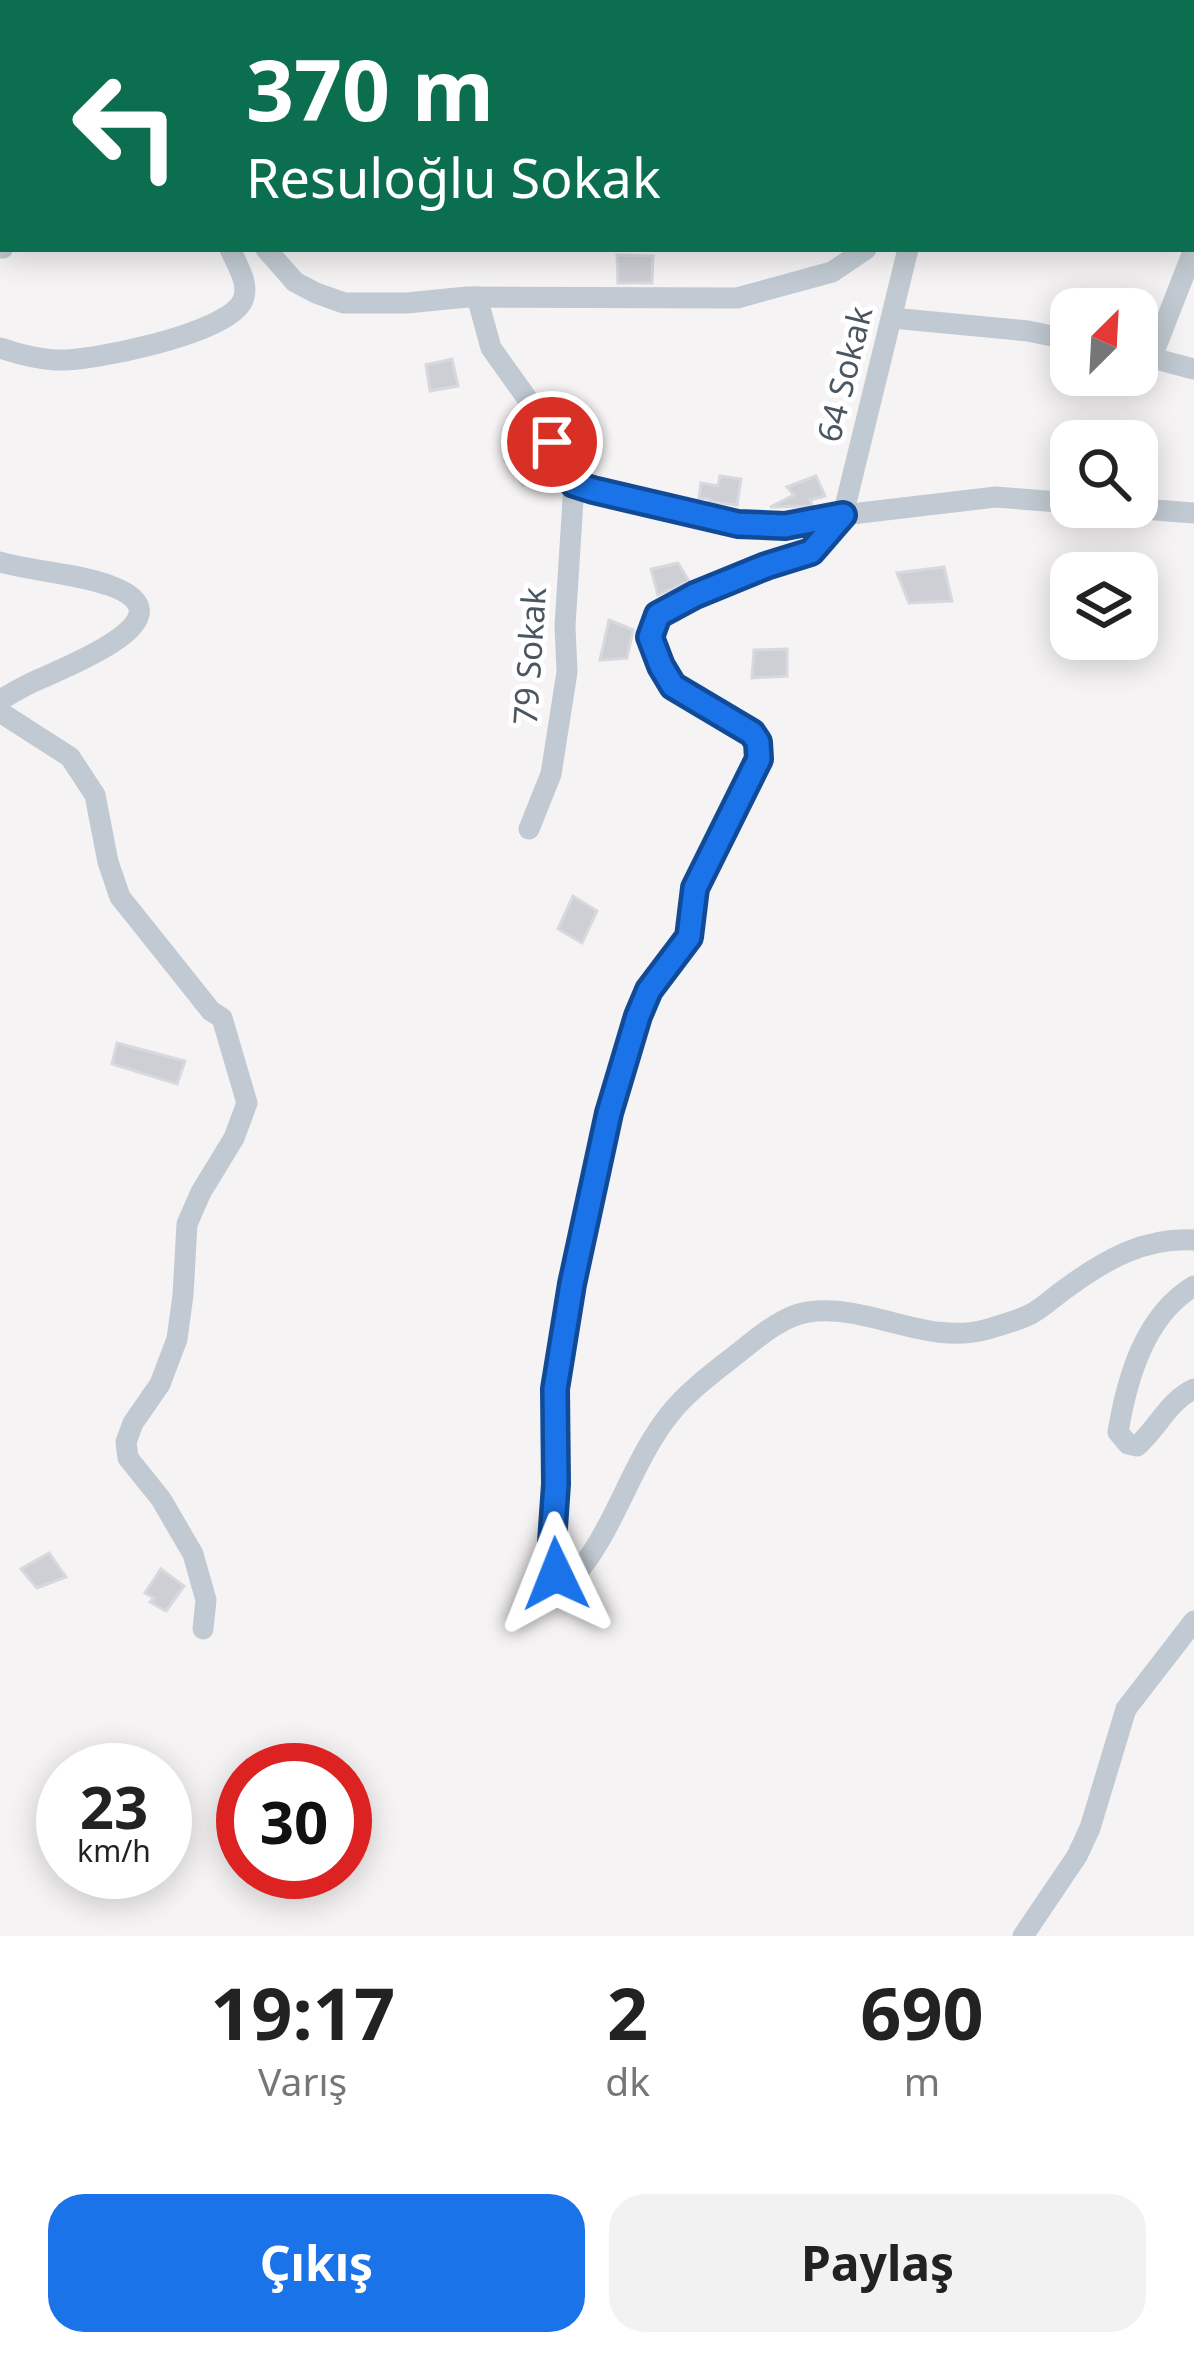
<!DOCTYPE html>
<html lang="tr">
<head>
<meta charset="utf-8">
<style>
	:root { --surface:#fff; --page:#f2f2f2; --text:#222; --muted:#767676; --accent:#1a73e8 }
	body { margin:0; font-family:"Noto Sans",sans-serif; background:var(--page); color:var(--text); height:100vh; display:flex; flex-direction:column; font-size:45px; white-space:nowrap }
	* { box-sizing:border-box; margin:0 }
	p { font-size:39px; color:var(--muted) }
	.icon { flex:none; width:66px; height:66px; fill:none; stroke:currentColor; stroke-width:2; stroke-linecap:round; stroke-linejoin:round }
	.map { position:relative; height:1936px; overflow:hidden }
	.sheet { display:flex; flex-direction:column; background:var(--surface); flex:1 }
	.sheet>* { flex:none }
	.top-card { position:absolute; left:0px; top:0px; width:1194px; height:252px; box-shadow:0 6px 30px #0003; background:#0b6e4f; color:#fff; overflow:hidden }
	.needle { width:78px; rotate:24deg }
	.fabs { position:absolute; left:1050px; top:288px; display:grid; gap:24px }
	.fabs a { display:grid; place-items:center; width:108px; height:108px; border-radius:24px; background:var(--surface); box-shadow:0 6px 30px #0003; font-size:60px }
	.speed { position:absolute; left:36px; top:1743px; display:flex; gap:24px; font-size:60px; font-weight:700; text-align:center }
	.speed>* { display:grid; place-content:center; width:156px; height:156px; border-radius:50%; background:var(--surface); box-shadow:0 6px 30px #0003; line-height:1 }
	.speed small { font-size:30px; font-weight:400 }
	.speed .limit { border:18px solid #d22; background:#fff; color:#111 }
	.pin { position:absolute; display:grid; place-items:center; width:102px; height:102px; color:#fff; margin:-51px; border:6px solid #fff; border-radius:50%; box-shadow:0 3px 12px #0007 }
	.me { position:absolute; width:132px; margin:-66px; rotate:358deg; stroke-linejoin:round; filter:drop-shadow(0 0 9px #0008) }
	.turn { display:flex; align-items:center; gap:42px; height:252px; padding:0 48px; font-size:54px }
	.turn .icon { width:156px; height:156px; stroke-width:2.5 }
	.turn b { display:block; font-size:84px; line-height:102px }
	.eta { display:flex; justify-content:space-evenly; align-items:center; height:204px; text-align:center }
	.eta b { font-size:72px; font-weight:700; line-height:84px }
	.button { display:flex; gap:24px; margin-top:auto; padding:24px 48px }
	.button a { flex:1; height:138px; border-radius:36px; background:var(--accent); color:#fff; font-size:48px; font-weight:700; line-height:138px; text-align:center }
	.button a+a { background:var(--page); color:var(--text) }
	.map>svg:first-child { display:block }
</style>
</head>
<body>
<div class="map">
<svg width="1194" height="1936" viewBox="0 0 1194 1936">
	<rect width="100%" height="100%" fill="#f5f3f3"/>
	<!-- building -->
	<g fill="#cdcfd5" stroke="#d7d9de" stroke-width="3">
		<path d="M617 255 653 256 652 283H618Z"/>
		<path d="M452 359 458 386 430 391 426 365Z"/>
		<path d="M530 443 544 468 523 485 505 461Z"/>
		<path d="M720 476 741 479 737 505 713 502H709L710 499 699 498 701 483 718 486Z"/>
		<path d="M816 476 825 496 810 500 812 505 809 506 770 507 794 495 787 487Z"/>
		<path d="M678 563 689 581 658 595 651 569Z"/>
		<path d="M944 567 952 601 909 603 897 573Z"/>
		<path d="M609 620 633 630 627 658 600 660Z"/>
		<path d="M787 649V676L752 678 754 650Z"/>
		<path d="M573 896 597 911 582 943 558 929Z"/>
		<path d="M117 1043 185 1061 177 1084 112 1064Z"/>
		<path d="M49 1553 66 1577 37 1588 21 1569Z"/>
		<path d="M161 1569 184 1586 166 1611 150 1602 154 1598 145 1593Z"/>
	</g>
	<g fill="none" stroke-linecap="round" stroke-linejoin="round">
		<!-- minor-tunnel -->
		<path stroke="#caccce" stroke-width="21" stroke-dasharray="21 10" stroke-linecap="butt" d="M801 0V3"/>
		<!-- highway casing -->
		<g stroke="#7690ad" stroke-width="39">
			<g id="highway">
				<path d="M276 3 309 0"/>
				<path d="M637 3 668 0"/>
				<path d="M0 28 3 27"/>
				<path d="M0 63H3"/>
			</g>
		</g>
		<!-- minor -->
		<g stroke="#c1cad2" stroke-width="21">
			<path d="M190 3 191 0"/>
			<path d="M1191 106 1194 105"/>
			<path d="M0 231 3 227"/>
			<path d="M0 248H3"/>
			<path d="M266 249 295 282 316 293 344 303H407L467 297 737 298 832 272 866 249"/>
			<path d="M908 249 843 515 811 552 766 566 695 595 658 615 649 637C656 654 662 676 676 688 690 699 752 730 757 740 759 745 759 753 759 759L695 888 689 937 649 990 637 1016 609 1113 572 1284 555 1389 556 1484 552 1542 556 1574 565 1586C613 1539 628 1467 669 1415 688 1391 714 1372 737 1354 757 1338 782 1316 808 1312 869 1303 927 1347 988 1329 1002 1325 1019 1320 1031 1314 1044 1307 1056 1295 1068 1287 1106 1259 1146 1237 1194 1240"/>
			<path d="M477 297 491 348 539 415 574 484 738 524 785 526 843 515 996 497 1071 503"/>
			<path d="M892 318 1028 331 1071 340"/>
			<path d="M0 348C18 354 37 359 55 360 91 362 225 334 242 302 251 285 237 265 230 249"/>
			<path d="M1137 354 1194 369"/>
			<path d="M1152 357 1194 249 1191 248"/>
			<path d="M1117 507 1194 513"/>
			<path d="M0 562C36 572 76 573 111 586 195 617 68 666 42 678 27 684 14 692 0 700"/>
			<path d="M0 712 70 757 95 795 108 862 120 897 211 1011 222 1018 247 1103 234 1138 201 1192 187 1224 183 1295 177 1339 160 1384 133 1423 126 1442 128 1458 161 1499 193 1554 206 1600 203 1629"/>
			<path d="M529 829 551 774 567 672 565 626 574 484"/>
			<path d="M1194 1286C1145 1315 1127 1378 1118 1432L1128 1444 1137 1446C1158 1428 1168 1401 1194 1389"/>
			<path d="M1023 1936 1077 1856 1090 1828 1126 1709 1194 1621"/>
		</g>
		<!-- highway -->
		<use href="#highway" stroke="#8ba5c1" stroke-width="33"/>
	</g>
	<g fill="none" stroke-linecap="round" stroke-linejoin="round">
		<!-- route casing -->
		<g stroke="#114b97" stroke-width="30">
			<path id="route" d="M552 442 574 484 593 490 738 524 785 526 843 515 811 552 766 566 695 595 658 615 650 637 661 666 673 686 752 733 758 742 759 759 695 888 689 937 649 990 638 1016 609 1113 572 1284 555 1389 556 1484 552 1542 556 1574"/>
		</g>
		<!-- route -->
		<use href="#route" stroke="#1a73e8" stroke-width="21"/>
	</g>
	<g text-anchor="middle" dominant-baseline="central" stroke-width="10" stroke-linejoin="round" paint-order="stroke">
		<!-- street labels -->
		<g font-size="33" fill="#4a5661" stroke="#fff">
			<text transform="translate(844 374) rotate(-76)">64 Sokak</text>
			<text transform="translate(529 656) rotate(-86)">79 Sokak</text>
		</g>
	</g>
</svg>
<div class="fabs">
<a><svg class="needle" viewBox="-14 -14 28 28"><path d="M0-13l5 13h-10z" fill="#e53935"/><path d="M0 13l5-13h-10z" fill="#767676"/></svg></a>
<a><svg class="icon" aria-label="search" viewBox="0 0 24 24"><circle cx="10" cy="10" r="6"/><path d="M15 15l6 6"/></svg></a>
<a><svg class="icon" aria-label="layers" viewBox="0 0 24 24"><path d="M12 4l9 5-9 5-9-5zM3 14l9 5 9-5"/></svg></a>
</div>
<div class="speed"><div>23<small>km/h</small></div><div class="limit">30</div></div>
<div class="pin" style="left:552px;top:442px;background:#d93025"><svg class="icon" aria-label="arrive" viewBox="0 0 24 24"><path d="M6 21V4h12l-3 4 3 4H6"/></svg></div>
<svg class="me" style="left:556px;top:1574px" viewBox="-20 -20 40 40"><path d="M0-17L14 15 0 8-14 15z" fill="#1a73e8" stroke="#fff" stroke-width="4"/></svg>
<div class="top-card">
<div class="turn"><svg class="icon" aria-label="left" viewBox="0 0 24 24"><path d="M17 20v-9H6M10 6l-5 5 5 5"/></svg><div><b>370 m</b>Resuloğlu Sokak</div></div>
</div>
</div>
<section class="sheet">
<div class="eta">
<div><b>19:17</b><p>Varış</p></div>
<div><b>2</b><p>dk</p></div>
<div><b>690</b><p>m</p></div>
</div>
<div class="button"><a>Çıkış</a><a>Paylaş</a></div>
</section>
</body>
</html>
